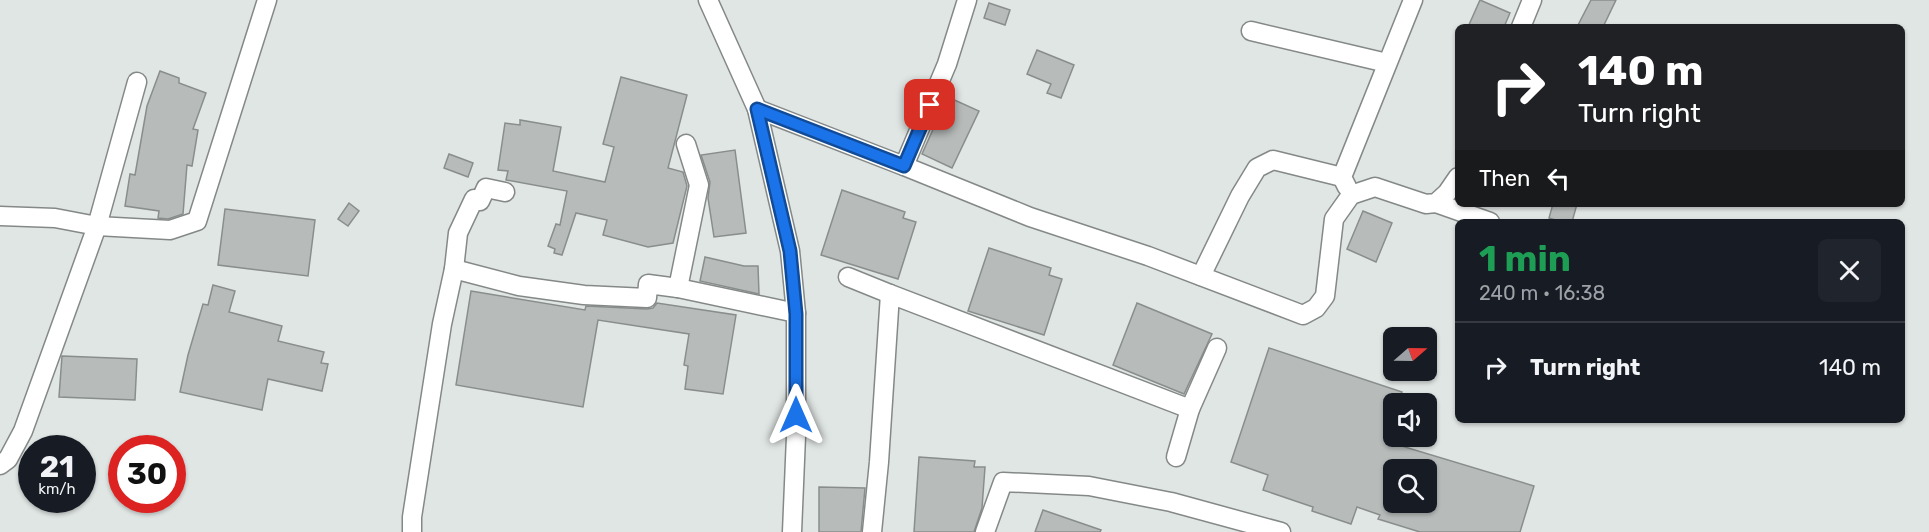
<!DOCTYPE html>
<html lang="en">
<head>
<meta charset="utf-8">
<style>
	:root { --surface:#171b24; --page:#20242c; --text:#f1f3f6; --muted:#9ea1a6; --line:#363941 }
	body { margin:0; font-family:Rubik,sans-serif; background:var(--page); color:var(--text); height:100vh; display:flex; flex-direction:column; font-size:22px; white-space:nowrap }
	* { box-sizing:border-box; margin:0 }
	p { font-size:20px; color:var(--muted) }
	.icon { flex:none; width:33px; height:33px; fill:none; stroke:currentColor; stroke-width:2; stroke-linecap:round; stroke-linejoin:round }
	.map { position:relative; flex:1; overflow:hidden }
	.side { position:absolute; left:1455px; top:219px; width:450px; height:204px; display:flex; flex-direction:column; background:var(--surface); border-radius:9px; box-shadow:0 2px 4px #0004 }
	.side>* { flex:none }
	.top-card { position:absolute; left:1455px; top:24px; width:450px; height:183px; border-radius:9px; box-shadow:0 2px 4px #0004; background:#202124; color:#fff; overflow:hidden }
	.needle { width:39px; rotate:70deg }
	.tools { position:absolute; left:1383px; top:327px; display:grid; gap:12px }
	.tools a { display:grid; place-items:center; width:54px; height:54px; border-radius:9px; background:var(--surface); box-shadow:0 2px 4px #0004; font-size:30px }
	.speed { position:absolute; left:18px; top:435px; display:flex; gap:12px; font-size:30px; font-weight:700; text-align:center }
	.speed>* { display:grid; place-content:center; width:78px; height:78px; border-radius:50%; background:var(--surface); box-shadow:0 2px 4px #0004; line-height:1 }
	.speed small { font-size:15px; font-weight:400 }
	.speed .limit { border:9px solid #d22; background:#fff; color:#111 }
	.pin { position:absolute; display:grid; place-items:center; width:51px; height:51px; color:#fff; margin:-26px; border-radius:12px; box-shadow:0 3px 9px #0006 }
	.me { position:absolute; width:66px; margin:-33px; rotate:0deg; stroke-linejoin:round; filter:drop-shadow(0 0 4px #0008) }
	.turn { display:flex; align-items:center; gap:21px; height:126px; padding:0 24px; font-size:27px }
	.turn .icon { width:78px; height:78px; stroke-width:2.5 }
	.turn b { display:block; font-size:42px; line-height:51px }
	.then { display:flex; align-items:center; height:57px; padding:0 24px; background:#0003; gap:12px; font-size:22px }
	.round { display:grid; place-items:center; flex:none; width:63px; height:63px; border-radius:9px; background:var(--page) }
	.overview { display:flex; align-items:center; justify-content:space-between; height:102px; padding:0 24px }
	h1 { font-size:36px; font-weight:700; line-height:45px; color:#1e9e55 }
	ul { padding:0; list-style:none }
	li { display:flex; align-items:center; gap:18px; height:90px; padding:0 24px; border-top:2px solid var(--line) }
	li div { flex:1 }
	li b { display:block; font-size:22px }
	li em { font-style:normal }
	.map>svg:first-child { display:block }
</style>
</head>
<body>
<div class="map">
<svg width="1929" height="532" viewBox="0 0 1929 532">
	<rect width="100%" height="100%" fill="#e0e6e4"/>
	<!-- building -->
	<g fill="#b7bcbb" stroke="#898e8d" stroke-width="1.5" fill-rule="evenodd">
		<path d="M1480 0 1510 13 1504 27H1468Z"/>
		<path d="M1591 0H1616L1603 27H1577Z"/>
		<path d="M989 3 1010 10 1005 25 984 18Z"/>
		<path d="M1037 50 1074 65 1061 98 1047 93 1051 84 1027 74Z"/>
		<path d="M160 71 179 78V83L206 93 193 129 198 130 192 166 187 165 183 214 168 219 158 218 159 211 125 206 130 174 135 175 147 106Z"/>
		<path d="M621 77 687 95 668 168 683 172 687 186 673 243 648 247 603 235 607 220 576 213 562 255 554 253 555 249 548 246 556 224 560 225 567 191 506 180 508 171 498 170 505 123 520 125V120L561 127 553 171 605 182 614 147 603 144Z"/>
		<path d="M950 98 979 111 952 168 922 154 935 125 938 126Z"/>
		<path d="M735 150 746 233 714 237 708 198 710 182 701 155Z"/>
		<path d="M449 154 473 163 468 177 444 168Z"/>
		<path d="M842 190 905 212 903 218 916 222 898 279 821 255Z"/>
		<path d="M349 203 359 211 348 226 338 219Z"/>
		<path d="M1553 204H1577L1572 222H1562L1549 218Z"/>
		<path d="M225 209 315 220 308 276 218 265Z"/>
		<path d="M1363 211 1392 223 1376 262 1347 249Z"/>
		<path d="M989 248 1051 268 1049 275 1062 279 1044 335 968 311Z"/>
		<path d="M705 257 744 266H758L759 294 700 281Z"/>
		<path d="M213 285 235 291 229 312 282 326 278 341 324 352 321 363 328 364 322 391 268 379 262 410 180 392 188 355 203 304 208 305Z"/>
		<path d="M471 291 585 310 586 306 647 309 653 308 657 303 736 315 723 394 685 389 688 366 684 365 689 334 598 320 583 407 456 385Z"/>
		<path d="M1137 303 1212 334 1184 394 1113 365Z"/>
		<path d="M1269 348 1402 392 1398 404H1394V417L1385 441 1534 486 1520 532H1420L1378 519 1380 515 1357 507 1351 524 1312 511 1313 507 1263 490 1268 475 1231 462ZM1394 470H1426V502H1394Z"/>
		<path d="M62 356 137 359 135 400 59 397Z"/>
		<path d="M919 457 975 461 974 467H985L982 508 974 532H914Z"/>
		<path d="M819 487 865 488 861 532H819Z"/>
		<path d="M1043 510 1101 530 1100 532H1035Z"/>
	</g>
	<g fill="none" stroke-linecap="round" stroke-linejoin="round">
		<!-- street casing -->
		<g stroke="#848988" stroke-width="21">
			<g id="street">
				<path d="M708 0 757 109 790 251 796 313V436L792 532"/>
				<path d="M1521 27 1532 0"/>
				<path d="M1251 31 1387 63"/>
				<path d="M757 109 904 166 947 64 967 0"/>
				<path d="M904 166 1030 217 1148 256 1303 315 1316 308 1325 296 1334 219 1351 195 1375 187 1426 204 1436 203 1447 193 1458 177"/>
				<path d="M1347 187 1342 177 1413 0"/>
				<path d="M1436 203 1490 222"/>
				<path d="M0 216 55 218 97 226 170 230 197 221 267 0"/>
				<path d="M454 269 458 233 474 199 480 201 486 188 505 192"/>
				<path d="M1201 276 1240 196 1257 168 1273 160 1342 177"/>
				<path d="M848 277 890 294"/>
				<path d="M678 288 699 185 686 144"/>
				<path d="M1176 457 1190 409 1217 348"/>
				<path d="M0 465 8 459 23 431 97 226 137 82"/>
				<path d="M412 532V517L442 324 454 269 519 286 584 295 647 298 648 284 678 288 796 313"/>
				<path d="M872 532 879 462 890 294 1190 409"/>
				<path d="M985 532 1003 482 1089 486 1171 502 1281 532"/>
			</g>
		</g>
		<!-- street -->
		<use href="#street" stroke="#fff" stroke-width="18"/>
	</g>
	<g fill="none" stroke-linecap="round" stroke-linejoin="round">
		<!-- route casing -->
		<g stroke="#114b97" stroke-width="15">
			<path id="route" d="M796 415V314L790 251 757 109 904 166 930 105"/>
		</g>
		<!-- route -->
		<use href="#route" stroke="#1a73e8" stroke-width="10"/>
	</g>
</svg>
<div class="tools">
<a><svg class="needle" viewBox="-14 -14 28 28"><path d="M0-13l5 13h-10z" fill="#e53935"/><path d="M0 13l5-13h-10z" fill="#9ea1a6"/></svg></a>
<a><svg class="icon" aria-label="sound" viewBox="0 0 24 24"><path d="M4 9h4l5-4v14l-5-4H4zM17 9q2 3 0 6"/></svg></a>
<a><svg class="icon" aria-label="search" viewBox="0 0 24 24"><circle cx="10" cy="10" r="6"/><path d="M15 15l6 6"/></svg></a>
</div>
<div class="speed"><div>21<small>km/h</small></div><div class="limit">30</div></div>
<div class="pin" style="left:930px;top:105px;background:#d93025"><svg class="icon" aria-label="arrive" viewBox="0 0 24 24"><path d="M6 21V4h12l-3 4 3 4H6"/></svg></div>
<svg class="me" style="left:796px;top:415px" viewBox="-20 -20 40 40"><path d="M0-17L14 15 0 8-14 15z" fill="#1a73e8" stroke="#fff" stroke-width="4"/></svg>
<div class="top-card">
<div class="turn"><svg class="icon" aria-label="right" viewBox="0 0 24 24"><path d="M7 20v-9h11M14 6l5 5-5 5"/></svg><div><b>140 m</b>Turn right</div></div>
<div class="then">Then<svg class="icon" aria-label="left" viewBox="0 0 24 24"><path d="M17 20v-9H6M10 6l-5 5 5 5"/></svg></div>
</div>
<section class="side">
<div class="overview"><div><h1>1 min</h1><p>240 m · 16:38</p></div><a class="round"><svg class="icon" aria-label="close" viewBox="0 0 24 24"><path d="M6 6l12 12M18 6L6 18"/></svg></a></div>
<ul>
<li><svg class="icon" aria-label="right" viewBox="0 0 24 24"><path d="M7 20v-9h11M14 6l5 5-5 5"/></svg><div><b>Turn right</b></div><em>140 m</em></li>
</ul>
</section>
</div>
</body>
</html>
